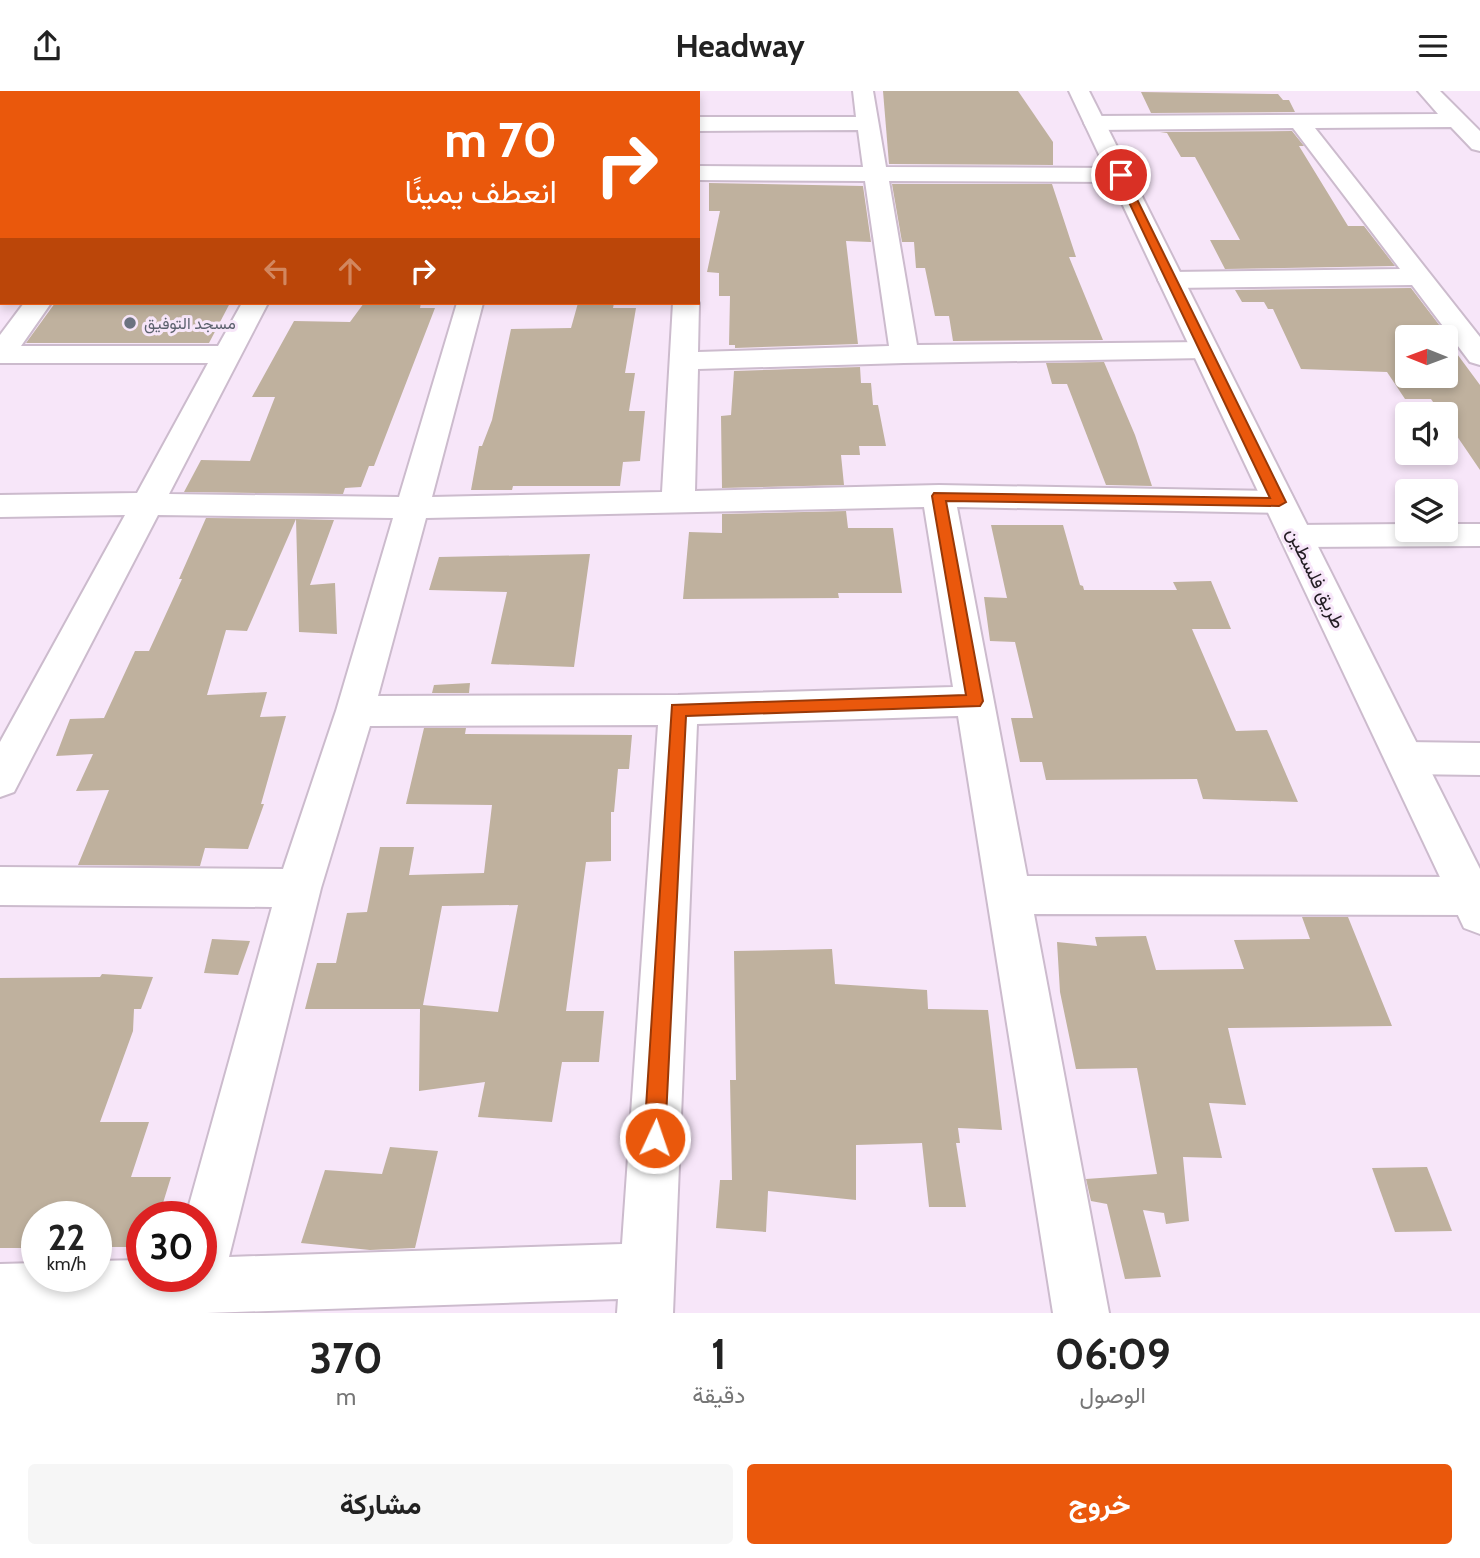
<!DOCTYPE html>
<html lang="ar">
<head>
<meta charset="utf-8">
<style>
	:root { --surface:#fff; --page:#f6f6f6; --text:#222; --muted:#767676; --accent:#ea580c }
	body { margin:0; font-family:Cabin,Vazirmatn,sans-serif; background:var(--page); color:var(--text); direction:rtl; height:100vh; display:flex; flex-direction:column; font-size:26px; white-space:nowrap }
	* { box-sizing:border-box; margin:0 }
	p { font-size:23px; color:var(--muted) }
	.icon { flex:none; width:38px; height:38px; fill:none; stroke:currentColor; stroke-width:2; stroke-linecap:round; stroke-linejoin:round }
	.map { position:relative; height:1222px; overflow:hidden; direction:ltr }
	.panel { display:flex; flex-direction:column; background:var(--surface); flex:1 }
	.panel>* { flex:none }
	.banner { position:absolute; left:0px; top:0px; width:700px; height:214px; box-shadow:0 4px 10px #0003; direction:rtl; background:#ea580c; color:#fff; overflow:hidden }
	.needle { width:46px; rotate:271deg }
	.controls { position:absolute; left:1395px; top:234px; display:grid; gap:14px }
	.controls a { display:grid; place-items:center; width:63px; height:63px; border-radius:7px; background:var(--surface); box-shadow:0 4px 10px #0003; font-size:35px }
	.speed { position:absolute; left:21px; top:1110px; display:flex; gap:14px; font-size:35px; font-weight:700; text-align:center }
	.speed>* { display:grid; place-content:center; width:91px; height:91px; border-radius:50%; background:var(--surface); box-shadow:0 4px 10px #0003; line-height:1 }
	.speed small { font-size:18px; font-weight:400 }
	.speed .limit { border:10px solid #d22; background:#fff; color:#111 }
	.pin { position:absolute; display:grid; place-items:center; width:60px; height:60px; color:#fff; margin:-30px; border:4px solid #fff; border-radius:50%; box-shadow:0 2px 7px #0007 }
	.me { position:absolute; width:77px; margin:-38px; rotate:3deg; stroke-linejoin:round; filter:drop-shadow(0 0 5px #0008) }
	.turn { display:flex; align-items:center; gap:24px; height:147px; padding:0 28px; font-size:32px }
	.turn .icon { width:91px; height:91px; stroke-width:2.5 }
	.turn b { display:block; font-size:49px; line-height:60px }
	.lanes { display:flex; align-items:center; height:66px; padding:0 28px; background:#0003; justify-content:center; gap:35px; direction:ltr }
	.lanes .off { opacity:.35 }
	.eta { display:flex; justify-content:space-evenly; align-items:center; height:119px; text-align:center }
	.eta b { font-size:42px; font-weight:700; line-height:49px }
	.primary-button { display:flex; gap:14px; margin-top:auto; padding:14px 28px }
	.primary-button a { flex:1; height:80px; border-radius:7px; background:var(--accent); color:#fff; font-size:28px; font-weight:700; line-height:80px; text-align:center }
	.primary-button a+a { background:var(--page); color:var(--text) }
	header { display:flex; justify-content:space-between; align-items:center; height:91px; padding:0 28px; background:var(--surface); font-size:32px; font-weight:700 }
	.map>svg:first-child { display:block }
</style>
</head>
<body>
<header><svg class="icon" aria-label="menu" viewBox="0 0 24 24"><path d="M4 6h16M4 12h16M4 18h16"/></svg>Headway<svg class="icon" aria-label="share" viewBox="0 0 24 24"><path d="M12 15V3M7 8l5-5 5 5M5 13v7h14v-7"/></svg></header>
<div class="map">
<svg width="1480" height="1222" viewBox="0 0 1480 1222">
	<rect width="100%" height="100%" fill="#f7e6f9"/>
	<!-- building -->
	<g fill="#bfb19e" fill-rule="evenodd">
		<path d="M883 0H1018L1053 51V74L889 73Z"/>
		<path d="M1141 1 1278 3 1283 9H1289L1295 21 1151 22Z"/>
		<path d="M1292 40 1304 55H1299L1348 135H1364L1395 175 1225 178 1210 149H1240L1195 66H1181L1167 42 1160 41Z"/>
		<path d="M709 92 863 95 871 151 846 150 858 253 735 257V254H729L730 205H719V182L707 181 720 120H709Z"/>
		<path d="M892 93H1052L1076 166H1069L1103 249 953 250 949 225H935L925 177H916L914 151H902Z"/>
		<path d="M1411 197 1440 235H1436L1445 247H1407V285H1446V248L1480 294V379L1446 329V324H1442L1431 308H1405L1387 281 1301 278 1273 218H1268L1264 211H1242L1235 199Z"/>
		<path d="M55 212H230L209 252H26Z"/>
		<path d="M364 212H421L420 217H435L374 375H369L361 396 345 397 343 403 184 401 201 369 250 370 275 306H252L294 230 350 231Z"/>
		<path d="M578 212H614L613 217H636L625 282H635L629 320H645L640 370 623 371 620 395H513L512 399H471L479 355H482L492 329 511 238 571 237Z"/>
		<path d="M1104 271 1135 344 1152 395 1106 394 1067 293H1052L1046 272Z"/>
		<path d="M860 276 861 292H871L873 314H878L886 355H859L860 364H841L844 394 722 397 721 325 731 324 734 280Z"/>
		<path d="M846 420 848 437H893L902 502H838L839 507 683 508 689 441 722 442V423Z"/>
		<path d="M206 427 296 428 247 540 226 539 207 604 267 601 260 626 286 625 261 713H264L248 758 205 757 200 775 78 774 109 699 76 700 93 663 56 665 70 628 104 627 135 560H149L182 488H179Z"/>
		<path d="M296 428 334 429 310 494 335 492 337 543 299 541Z"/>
		<path d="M991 434H1063L1080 494 1083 495 1084 499H1177L1173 491 1211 490 1231 538H1192L1236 640 1267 639 1298 711 1203 708 1197 688 1046 689 1042 671H1020L1011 627H1033L1015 551 990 550 984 506 1007 507Z"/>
		<path d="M590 463 574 576 491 573 507 501 429 499 439 466Z"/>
		<path d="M470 592 469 602H432L434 594Z"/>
		<path d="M424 637H466L465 643 632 644 629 678H618L614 721H611V770L586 771 566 920H604L599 971H562L552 1031 478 1026 485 991 419 1000 420 918H305L317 872H336L347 822 367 821 380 756H414L409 784 484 782 492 714 406 713ZM518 814 498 921 423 914 442 815Z"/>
		<path d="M1302 826H1348L1392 935 1228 937 1246 1014 1209 1012 1222 1067 1183 1066 1189 1130 1166 1133 1164 1122 1143 1119 1161 1186 1125 1188 1107 1113 1091 1110 1086 1088 1157 1083 1137 977 1076 978 1060 901 1057 851 1097 855 1095 846 1146 845 1156 879 1244 878 1234 849 1310 848Z"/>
		<path d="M212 848 250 850 238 884 204 882Z"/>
		<path d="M832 858 835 893 927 899 928 918 988 919 1002 1039 958 1037 960 1052H956L966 1116H929L922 1052 856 1054V1109L768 1100 766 1141 716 1137 720 1089H732L730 989H736L734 860Z"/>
		<path d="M102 883 153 886 141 918H134L133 940 100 1031H149L131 1086H171L159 1125H142V1156H96V1125H37V1157H0V887L100 886Z"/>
		<path d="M390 1056 438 1060 415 1157 370 1159 301 1152 325 1079 382 1083Z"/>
		<path d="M1427 1076 1452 1140 1395 1141 1372 1077Z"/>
	</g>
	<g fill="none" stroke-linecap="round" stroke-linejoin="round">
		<!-- street casing -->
		<g stroke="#ccbbcd" stroke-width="4">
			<g id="street">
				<path d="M183 0H204L182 2Z"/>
				<path d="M349 0H369L348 2Z"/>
				<rect x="519" y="0" width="20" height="2"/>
				<path d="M853 0H873L886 76 1121 77 1129 79 1133 84 1129 89 1121 91 889 90 917 254 1205 251 1215 253 1219 259 1215 265 1205 267 904 272 698 278 695 400 939 394 1279 400 1291 403 1295 411 1291 419 1279 422 957 416 1027 785 1471 786 1480 789V821L1471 824 1034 823 1109 1222H1053L958 625 697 633 673 1222H617L618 1208 207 1222H0V1173L37 1172V1185H96V1170L142 1169V1185H201V1125H186L272 816 0 814V776L283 778 336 620 393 427 158 424 14 701 0 706V651L125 424 0 426V404L137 402 208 272H0V244L24 212H51L21 255H218L242 212H268L169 403 399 406 457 212H483L432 406 662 401 673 212H699L698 261 889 255 865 90 698 89V75L863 76 858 39 698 40V26H856ZM924 416 953 596 678 604 378 605 426 427ZM658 634 622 1153 229 1166 321 797 370 635Z"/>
				<path d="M1418 0H1440L1480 40V60L1472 58 1451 36 1315 37 1480 246V274L1470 271 1412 194 1171 197 1162 195 1158 189 1162 183 1171 181 1400 178 1293 37 1095 39 1087 37 1084 32 1087 27 1095 25 1438 23Z"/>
				<path d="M0 25H2L0 40Z"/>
				<path d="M1407 433V439H1446V433H1480V455L1296 456 1284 453 1279 445 1284 437 1296 434Z"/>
				<path d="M1405 651 1480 652V684L1405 683 1391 678 1385 667 1391 656Z"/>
			</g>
		</g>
		<!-- secondary casing -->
		<g stroke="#ccbbcd" stroke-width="4">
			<path id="secondary" d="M1069 0H1089L1480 778V843L1464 837Z"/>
		</g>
		<!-- street -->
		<use href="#street" fill="#fff" fill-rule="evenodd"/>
		<!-- secondary -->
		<use href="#secondary" fill="#fff" fill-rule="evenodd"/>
	</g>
	<!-- route -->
	<path fill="#ea580c" stroke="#983908" stroke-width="2" d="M1121 81 1125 84 1286 411 1279 415 946 410 983 610 980 615 686 625 665 1047 662 1054 655 1057 647 1054 644 1047 672 614 966 604 932 405 934 402 1270 407 1116 84Z"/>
	<!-- markers -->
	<circle fill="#6b7280" stroke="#f7e6f9" stroke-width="2.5" cx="130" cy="232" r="7"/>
	<g text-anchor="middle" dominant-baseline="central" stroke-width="6" stroke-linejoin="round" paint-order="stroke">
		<!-- far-worship labels -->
		<g font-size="16" fill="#5b616d" stroke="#f7e6f9" text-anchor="start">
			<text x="144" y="232">مسجد التوفيق</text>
		</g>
		<!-- street labels -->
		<g font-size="19" fill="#221c22" stroke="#f7e6f9">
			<text transform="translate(1316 487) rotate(64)">طريق فلسطين</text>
		</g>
	</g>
</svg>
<div class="controls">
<a><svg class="needle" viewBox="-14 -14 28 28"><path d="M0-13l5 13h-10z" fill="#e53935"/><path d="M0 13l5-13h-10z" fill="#767676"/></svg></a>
<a><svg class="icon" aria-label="sound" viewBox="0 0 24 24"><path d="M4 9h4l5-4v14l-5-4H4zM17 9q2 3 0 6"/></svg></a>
<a><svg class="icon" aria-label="layers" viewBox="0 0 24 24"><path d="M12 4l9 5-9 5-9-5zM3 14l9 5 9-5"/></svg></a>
</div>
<div class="speed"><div>22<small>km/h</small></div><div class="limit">30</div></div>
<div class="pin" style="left:1121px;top:84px;background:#d93025"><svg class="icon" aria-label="arrive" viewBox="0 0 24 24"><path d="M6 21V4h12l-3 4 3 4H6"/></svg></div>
<svg class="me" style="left:655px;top:1047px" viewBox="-20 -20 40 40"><circle r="17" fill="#ea580c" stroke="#fff" stroke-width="3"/><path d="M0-11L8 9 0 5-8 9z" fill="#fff"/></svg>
<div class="banner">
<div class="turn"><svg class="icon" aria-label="right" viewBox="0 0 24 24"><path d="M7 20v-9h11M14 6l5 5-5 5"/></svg><div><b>70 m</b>انعطف يمينًا</div></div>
<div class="lanes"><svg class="icon off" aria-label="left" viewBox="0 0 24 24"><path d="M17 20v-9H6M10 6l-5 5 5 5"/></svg><svg class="icon off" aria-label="ahead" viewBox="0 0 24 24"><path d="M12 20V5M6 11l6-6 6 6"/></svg><svg class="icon" aria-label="right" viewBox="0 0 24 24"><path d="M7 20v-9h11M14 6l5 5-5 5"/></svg></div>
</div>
</div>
<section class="panel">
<div class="eta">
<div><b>06:09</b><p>الوصول</p></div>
<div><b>1</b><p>دقيقة</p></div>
<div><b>370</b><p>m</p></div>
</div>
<div class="primary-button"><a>خروج</a><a>مشاركة</a></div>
</section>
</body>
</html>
